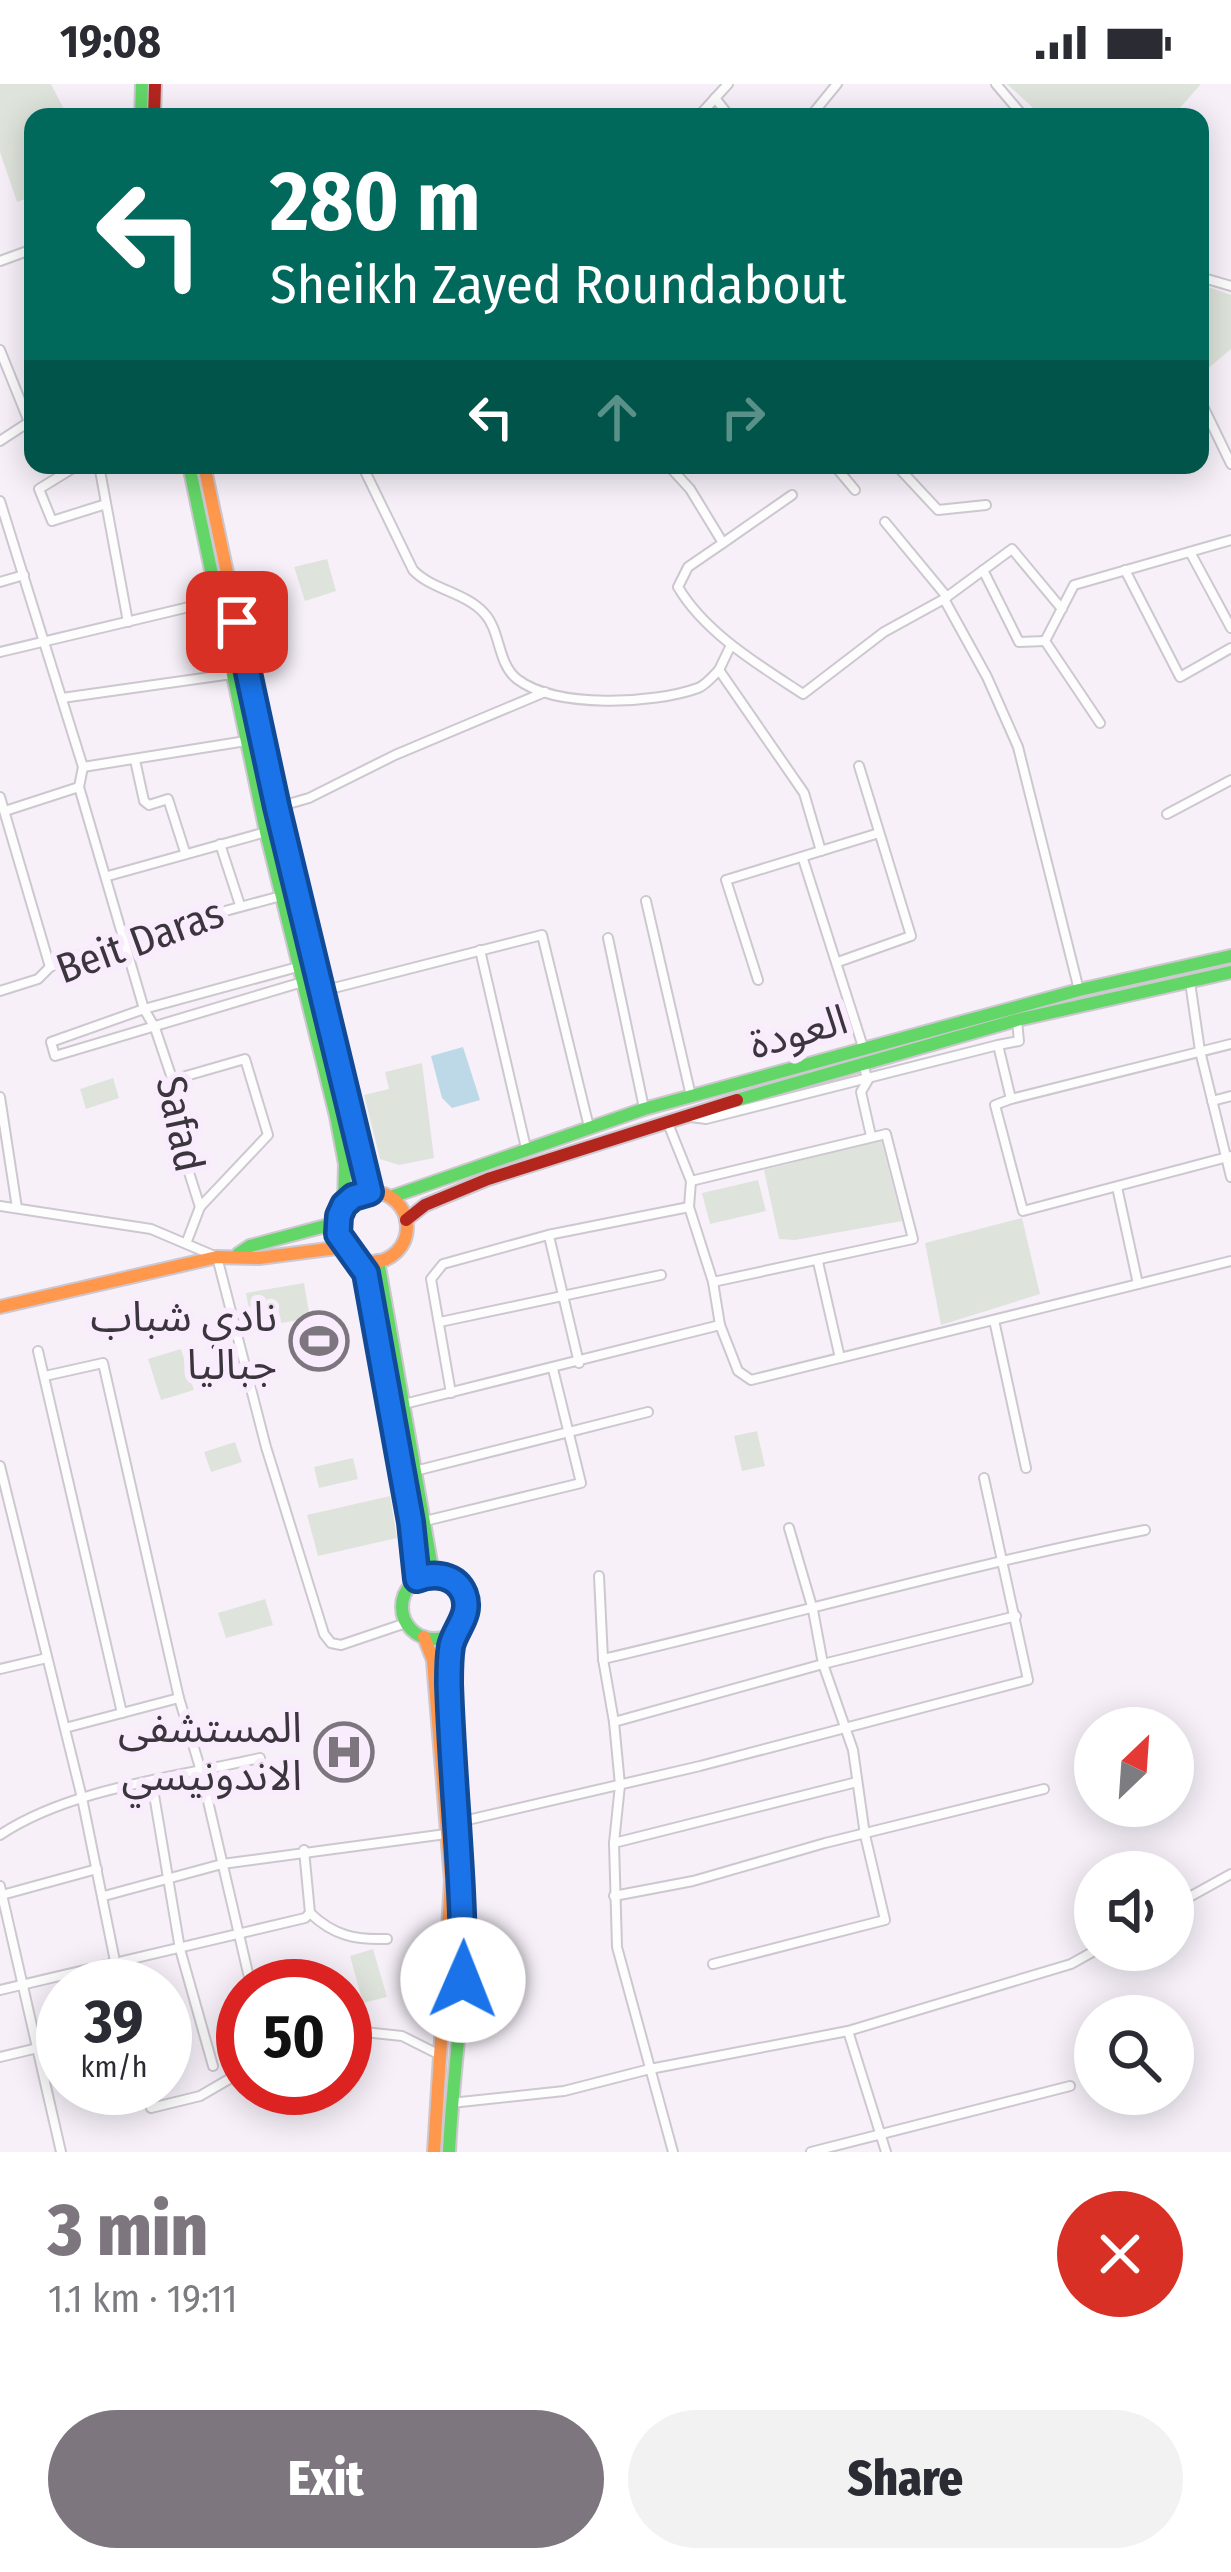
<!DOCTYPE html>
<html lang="en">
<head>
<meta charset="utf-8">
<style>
	:root { --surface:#fff; --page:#f2f2f3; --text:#2b2b33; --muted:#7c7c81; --accent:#7d767f }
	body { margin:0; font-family:"Fira Sans Condensed","Noto Sans Arabic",sans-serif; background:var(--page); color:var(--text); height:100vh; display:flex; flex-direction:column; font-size:45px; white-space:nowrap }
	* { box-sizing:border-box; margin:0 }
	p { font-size:39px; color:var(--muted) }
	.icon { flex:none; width:66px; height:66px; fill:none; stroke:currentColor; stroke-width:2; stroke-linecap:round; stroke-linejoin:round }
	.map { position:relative; height:2068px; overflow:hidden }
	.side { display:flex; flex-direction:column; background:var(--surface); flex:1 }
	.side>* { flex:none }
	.top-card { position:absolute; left:24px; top:24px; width:1185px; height:366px; border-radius:24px; box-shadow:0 6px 30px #0003; background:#00695c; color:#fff; overflow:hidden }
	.needle { width:78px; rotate:25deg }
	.controls { position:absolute; left:1074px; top:1623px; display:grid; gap:24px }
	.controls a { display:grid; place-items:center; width:120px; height:120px; border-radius:50%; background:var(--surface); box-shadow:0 6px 30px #0003; font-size:60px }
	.speed { position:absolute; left:36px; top:1875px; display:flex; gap:24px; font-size:60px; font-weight:700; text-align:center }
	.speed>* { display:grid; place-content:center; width:156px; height:156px; border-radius:50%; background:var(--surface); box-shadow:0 6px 30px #0003; line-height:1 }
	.speed small { font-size:30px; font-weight:400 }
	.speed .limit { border:18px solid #d22; background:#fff; color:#111 }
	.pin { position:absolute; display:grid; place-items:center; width:102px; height:102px; color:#fff; margin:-51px; border-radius:24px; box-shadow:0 6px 18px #0006 }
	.me { position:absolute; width:132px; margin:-66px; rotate:1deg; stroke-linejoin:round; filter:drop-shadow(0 0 9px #0008) }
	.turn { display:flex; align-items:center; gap:42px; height:252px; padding:0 48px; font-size:54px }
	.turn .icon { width:156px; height:156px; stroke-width:2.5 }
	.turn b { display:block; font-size:84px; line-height:102px }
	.lanes { display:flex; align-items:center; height:114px; padding:0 48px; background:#0003; justify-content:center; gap:60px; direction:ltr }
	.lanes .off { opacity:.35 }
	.round { display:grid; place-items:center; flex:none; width:126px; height:126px; border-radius:63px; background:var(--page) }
	.head { display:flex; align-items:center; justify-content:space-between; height:204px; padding:0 48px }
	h1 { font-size:72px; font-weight:800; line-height:90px; color:var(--accent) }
	.button { display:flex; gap:24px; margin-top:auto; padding:24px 48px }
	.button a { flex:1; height:138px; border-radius:72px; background:var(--accent); color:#fff; font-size:48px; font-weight:800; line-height:138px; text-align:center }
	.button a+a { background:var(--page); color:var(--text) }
	.status { display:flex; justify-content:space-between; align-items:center; height:84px; padding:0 60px; background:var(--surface); direction:ltr }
	.status svg { height:33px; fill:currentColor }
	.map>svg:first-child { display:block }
</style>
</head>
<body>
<div class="status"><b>19:08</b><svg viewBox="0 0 49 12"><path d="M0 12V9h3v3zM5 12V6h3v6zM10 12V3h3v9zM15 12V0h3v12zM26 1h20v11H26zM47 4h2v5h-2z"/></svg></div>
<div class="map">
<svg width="1231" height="2068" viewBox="0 0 1231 2068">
	<rect width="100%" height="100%" fill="#f7f0f9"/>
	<!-- green -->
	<g fill="#dee4dc">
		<path d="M0 0H51L68 33H33V112L17 118 0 68Z"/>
		<path d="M1007 0H1201L1172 33H1043Z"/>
		<path d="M1200 200 1231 211V265L1200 291Z"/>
		<path d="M327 475 336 507 305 517 294 483Z"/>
		<path d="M422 979 434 1074 399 1081 380 1075 364 1011 389 1005 385 988Z"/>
		<path d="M113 994 119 1014 86 1025 80 1005Z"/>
		<path d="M881 1056 902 1137 795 1156 779 1155 764 1086Z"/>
		<path d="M758 1096 766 1127 710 1140 702 1109Z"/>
		<path d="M1022 1134 1040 1210 941 1241 925 1159Z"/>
		<path d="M304 1199 310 1234 252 1244 246 1209Z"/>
		<path d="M181 1265 194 1306 161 1316 148 1275Z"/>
		<path d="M757 1347 765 1382 742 1387 734 1352Z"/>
		<path d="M235 1358 242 1378 211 1388 204 1368Z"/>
		<path d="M353 1374 358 1395 319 1404 314 1383Z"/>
		<path d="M390 1412 397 1454 318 1472 307 1431Z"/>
		<path d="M265 1515 273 1541 226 1554 218 1529Z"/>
		<path d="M373 1865 387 1913 363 1919 350 1872Z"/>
	</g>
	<!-- water -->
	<path fill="#bdd9e8" d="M463 963 480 1016 452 1024 442 1014 431 972Z"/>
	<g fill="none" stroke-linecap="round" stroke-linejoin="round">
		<!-- street casing -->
		<g stroke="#cdc7cf" stroke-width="12">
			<g id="street">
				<path d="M996 0 1024 33"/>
				<path d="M715 14 730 33"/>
				<path d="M698 33 728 0"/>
				<path d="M810 33 837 0"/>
				<path d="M0 177 33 165"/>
				<path d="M1200 193 1231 202"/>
				<path d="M0 266 29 338"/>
				<path d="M1200 316 1231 380"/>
				<path d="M0 357 29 338"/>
				<path d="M78 381 39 405 52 437 106 420"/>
				<path d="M99 381 128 538"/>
				<path d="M362 381 413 486C432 506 465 508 484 529 501 547 497 579 517 595 556 625 654 620 698 604 706 601 713 592 719 586"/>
				<path d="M668 381 690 405 723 459 688 483 678 503C705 549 759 581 803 610L884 548 944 515 1012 465 1062 525"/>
				<path d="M834 381 855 406"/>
				<path d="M896 381 938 426 986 421"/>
				<path d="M0 417 83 683 79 703 144 925 155 944 184 1030 177 1051 200 1123 187 1157"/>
				<path d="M885 438 947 513"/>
				<path d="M723 459 792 411"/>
				<path d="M1190 468 1231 544"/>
				<path d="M983 486 1019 558 1045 557"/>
				<path d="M1125 486 1180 593 1231 564"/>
				<path d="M0 498 24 491"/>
				<path d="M944 515 987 593 1018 663 1079 906"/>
				<path d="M731 561 719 586 804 709 821 767"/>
				<path d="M0 568 231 513"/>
				<path d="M62 614 232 590"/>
				<path d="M1100 639 1045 557 1074 501 1231 456"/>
				<path d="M135 676 144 717 149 721 168 715 185 768"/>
				<path d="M83 683 246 657"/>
				<path d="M0 713 50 883"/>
				<path d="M278 723 309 714 395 671 545 608"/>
				<path d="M5 727 79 703"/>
				<path d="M1167 730 1231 696"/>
				<path d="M220 760 240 821"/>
				<path d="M803 775 863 963"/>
				<path d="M108 792 266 748"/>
				<path d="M646 817 691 1012"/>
				<path d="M608 854 644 1024"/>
				<path d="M480 866 526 1064"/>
				<path d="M838 878 911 852 859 682"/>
				<path d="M758 896 726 796 879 749"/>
				<path d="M306 897 55 972 51 958 144 925 316 878"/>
				<path d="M1190 898 1200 967 1231 1093"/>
				<path d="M0 907 38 895 50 883 125 854 281 812"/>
				<path d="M322 907 542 851 589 1043"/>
				<path d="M1017 937 1019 957 998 961 1011 1015 995 1021 1023 1127 1231 1072"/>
				<path d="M863 981 868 996 861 1008 871 1052"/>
				<path d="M172 996 245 975 268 1051 200 1123"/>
				<path d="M0 1013 17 1124"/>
				<path d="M1011 1015 1231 960"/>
				<path d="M1212 1017 1231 1012"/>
				<path d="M691 1033 706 1035 998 961"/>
				<path d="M667 1037 691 1097 689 1123 713 1198 720 1241 738 1287 751 1296 1231 1177"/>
				<path d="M691 1097 886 1050 913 1155 713 1198"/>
				<path d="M1117 1103 1138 1200"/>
				<path d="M0 1122 151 1145 217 1173 266 1363 324 1550 331 1559 341 1561 406 1539"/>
				<path d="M549 1152 579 1279"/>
				<path d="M818 1178 840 1274"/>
				<path d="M994 1236 1026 1384"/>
				<path d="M440 1238 661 1191"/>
				<path d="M38 1267 122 1629"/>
				<path d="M45 1292 103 1279 179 1614 201 1687 251 1902"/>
				<path d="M451 1309 431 1195 443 1180 548 1151 689 1123"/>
				<path d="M404 1320 720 1241"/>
				<path d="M0 1382 82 1714 120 1902"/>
				<path d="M415 1387 648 1328"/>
				<path d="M425 1437 581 1399 553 1285"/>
				<path d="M599 1492 603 1575 614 1638"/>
				<path d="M603 1575C784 1533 963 1482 1145 1446"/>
				<path d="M0 1585 47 1574"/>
				<path d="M65 1644 179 1614"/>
				<path d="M152 1699 180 1865 213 1982"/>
				<path d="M459 1738 700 1682 1028 1596 984 1394"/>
				<path d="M0 1751C70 1704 178 1693 260 1674"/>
				<path d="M614 1759 857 1698"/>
				<path d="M304 1766 310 1829C334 1852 356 1856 387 1855"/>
				<path d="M0 1802 61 2068"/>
				<path d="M2 1811 97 1785"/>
				<path d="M104 1812 222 1780 446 1750"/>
				<path d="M614 1812 693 1797 825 1759 1044 1705"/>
				<path d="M1173 1822 1231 1790"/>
				<path d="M713 1880 885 1836 865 1751 853 1666 823 1580 813 1526 789 1444"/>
				<path d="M0 1906 305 1834 310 1829"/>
				<path d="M345 1946 402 1952 440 1971"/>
				<path d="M848 1947 886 2068"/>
				<path d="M0 1973 63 1958"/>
				<path d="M145 2004 151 2024 200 2012 243 1987"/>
				<path d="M451 2019 564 2007 650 1985 848 1947 1071 1880 1096 1866"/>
				<path d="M673 2068 617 1863 614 1759 620 1701 614 1638 823 1580 1016 1532"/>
				<path d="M811 2068 1070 2002"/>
			</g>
		</g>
		<!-- fast casing -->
		<g stroke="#cdc7cf" stroke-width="16">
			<g id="fast">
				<path d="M141 33 142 0"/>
				<path d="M189 381 266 748 336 1032 345 1080 344 1121"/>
				<path d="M737 1016 1017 936 1231 888"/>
				<path d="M391 1113 644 1025 1079 906 1231 872"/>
				<path d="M238 1170 250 1162 329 1141 339 1132"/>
				<path d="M378 1177 433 1490"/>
				<circle cx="434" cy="1523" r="32"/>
				<path d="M449 2068C453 1982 468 1897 464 1811 460 1723 434 1631 457 1545"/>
			</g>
		</g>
		<!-- slow casing -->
		<g stroke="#cdc7cf" stroke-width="16">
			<g id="slow">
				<path d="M204 381 277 723 370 1108"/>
				<circle cx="372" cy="1143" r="35"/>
				<path d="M0 1223 217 1173 259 1174 344 1163"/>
				<path d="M424 1553 433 1576 451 1797 434 2068"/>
			</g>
		</g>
		<!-- jam casing -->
		<g stroke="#cdc7cf" stroke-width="16">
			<g id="jam">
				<path d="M154 33 155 0"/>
				<path d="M406 1136 425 1121 488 1095 737 1016"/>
				<path d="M360 1175 366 1189 417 1495"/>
			</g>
		</g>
		<!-- street -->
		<use href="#street" stroke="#fefdfe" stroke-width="8"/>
		<!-- fast -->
		<use href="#fast" stroke="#63d668" stroke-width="12"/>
		<!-- slow -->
		<use href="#slow" stroke="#ff974d" stroke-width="12"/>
		<!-- jam -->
		<use href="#jam" stroke="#b3261e" stroke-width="12"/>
	</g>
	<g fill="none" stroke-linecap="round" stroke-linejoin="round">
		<!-- route casing -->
		<g stroke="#114b97" stroke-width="30">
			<path id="route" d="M237 538 277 723 370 1108 353 1113 344 1121 339 1132 338 1150 366 1189 411 1438 417 1495C435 1488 456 1491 464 1510 472 1531 455 1544 451 1562 449 1574 449 1587 449 1599 452 1699 464 1796 463 1896"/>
		</g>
		<!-- route -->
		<use href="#route" stroke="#1a73e8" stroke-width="21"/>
	</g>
	<!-- icons -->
	<defs>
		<g id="stadium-ring" transform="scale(3)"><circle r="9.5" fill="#f9ecfd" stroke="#7d767f" stroke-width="1.5"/><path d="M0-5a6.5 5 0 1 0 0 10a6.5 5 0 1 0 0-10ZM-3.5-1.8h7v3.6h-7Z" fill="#7d767f"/></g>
		<g id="hospital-ring" transform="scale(3)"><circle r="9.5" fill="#f9ecfd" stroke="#7d767f" stroke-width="1.5"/><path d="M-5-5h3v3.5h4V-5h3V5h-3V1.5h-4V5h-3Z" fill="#7d767f"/></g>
	</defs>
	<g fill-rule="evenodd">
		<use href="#stadium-ring" x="319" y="1257"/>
		<use href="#hospital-ring" x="344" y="1668"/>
	</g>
	<g text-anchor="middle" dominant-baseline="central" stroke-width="12" stroke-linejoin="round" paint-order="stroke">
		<!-- street labels -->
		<g font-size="42" fill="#3b353d" stroke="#f9ecfd">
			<text transform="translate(140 857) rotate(-20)">Beit Daras</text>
			<text transform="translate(798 948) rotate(-16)">العودة</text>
			<text transform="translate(180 1040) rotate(78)">Safad</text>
		</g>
		<!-- poi labels -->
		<g font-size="42" fill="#3b353d" stroke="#f9ecfd" text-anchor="end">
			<text x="277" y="1233">نادي شباب<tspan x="277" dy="48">جباليا</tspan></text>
			<text x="302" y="1644">المستشفى<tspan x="302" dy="48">الاندونيسي</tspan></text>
		</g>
	</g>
</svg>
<div class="controls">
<a><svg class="needle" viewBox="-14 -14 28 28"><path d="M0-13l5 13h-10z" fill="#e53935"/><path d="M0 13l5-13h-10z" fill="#7c7c81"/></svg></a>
<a><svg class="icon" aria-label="sound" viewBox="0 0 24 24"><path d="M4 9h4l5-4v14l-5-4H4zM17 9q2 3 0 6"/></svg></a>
<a><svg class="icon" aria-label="search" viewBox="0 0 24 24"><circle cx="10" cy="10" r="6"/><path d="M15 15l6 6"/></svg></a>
</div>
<div class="speed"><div>39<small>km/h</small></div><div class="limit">50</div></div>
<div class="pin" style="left:237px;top:538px;background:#d93025"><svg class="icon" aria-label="arrive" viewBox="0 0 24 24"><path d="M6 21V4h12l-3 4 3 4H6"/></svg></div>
<svg class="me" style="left:463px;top:1896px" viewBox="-20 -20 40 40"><circle r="19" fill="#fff"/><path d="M0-13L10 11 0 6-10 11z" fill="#1a73e8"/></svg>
<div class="top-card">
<div class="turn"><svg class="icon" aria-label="left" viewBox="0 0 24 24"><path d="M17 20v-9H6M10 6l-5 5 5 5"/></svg><div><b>280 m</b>Sheikh Zayed Roundabout</div></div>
<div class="lanes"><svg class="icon" aria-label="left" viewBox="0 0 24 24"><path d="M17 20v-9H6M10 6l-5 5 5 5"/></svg><svg class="icon off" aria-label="ahead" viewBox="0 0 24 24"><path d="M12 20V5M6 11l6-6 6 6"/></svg><svg class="icon off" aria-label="right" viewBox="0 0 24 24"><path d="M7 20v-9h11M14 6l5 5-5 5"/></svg></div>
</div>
</div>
<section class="side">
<div class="head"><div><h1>3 min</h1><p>1.1 km · 19:11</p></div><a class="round" style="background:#d93025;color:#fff"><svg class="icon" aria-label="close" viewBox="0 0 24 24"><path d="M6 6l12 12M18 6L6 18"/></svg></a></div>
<div class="button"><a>Exit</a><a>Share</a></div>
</section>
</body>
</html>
